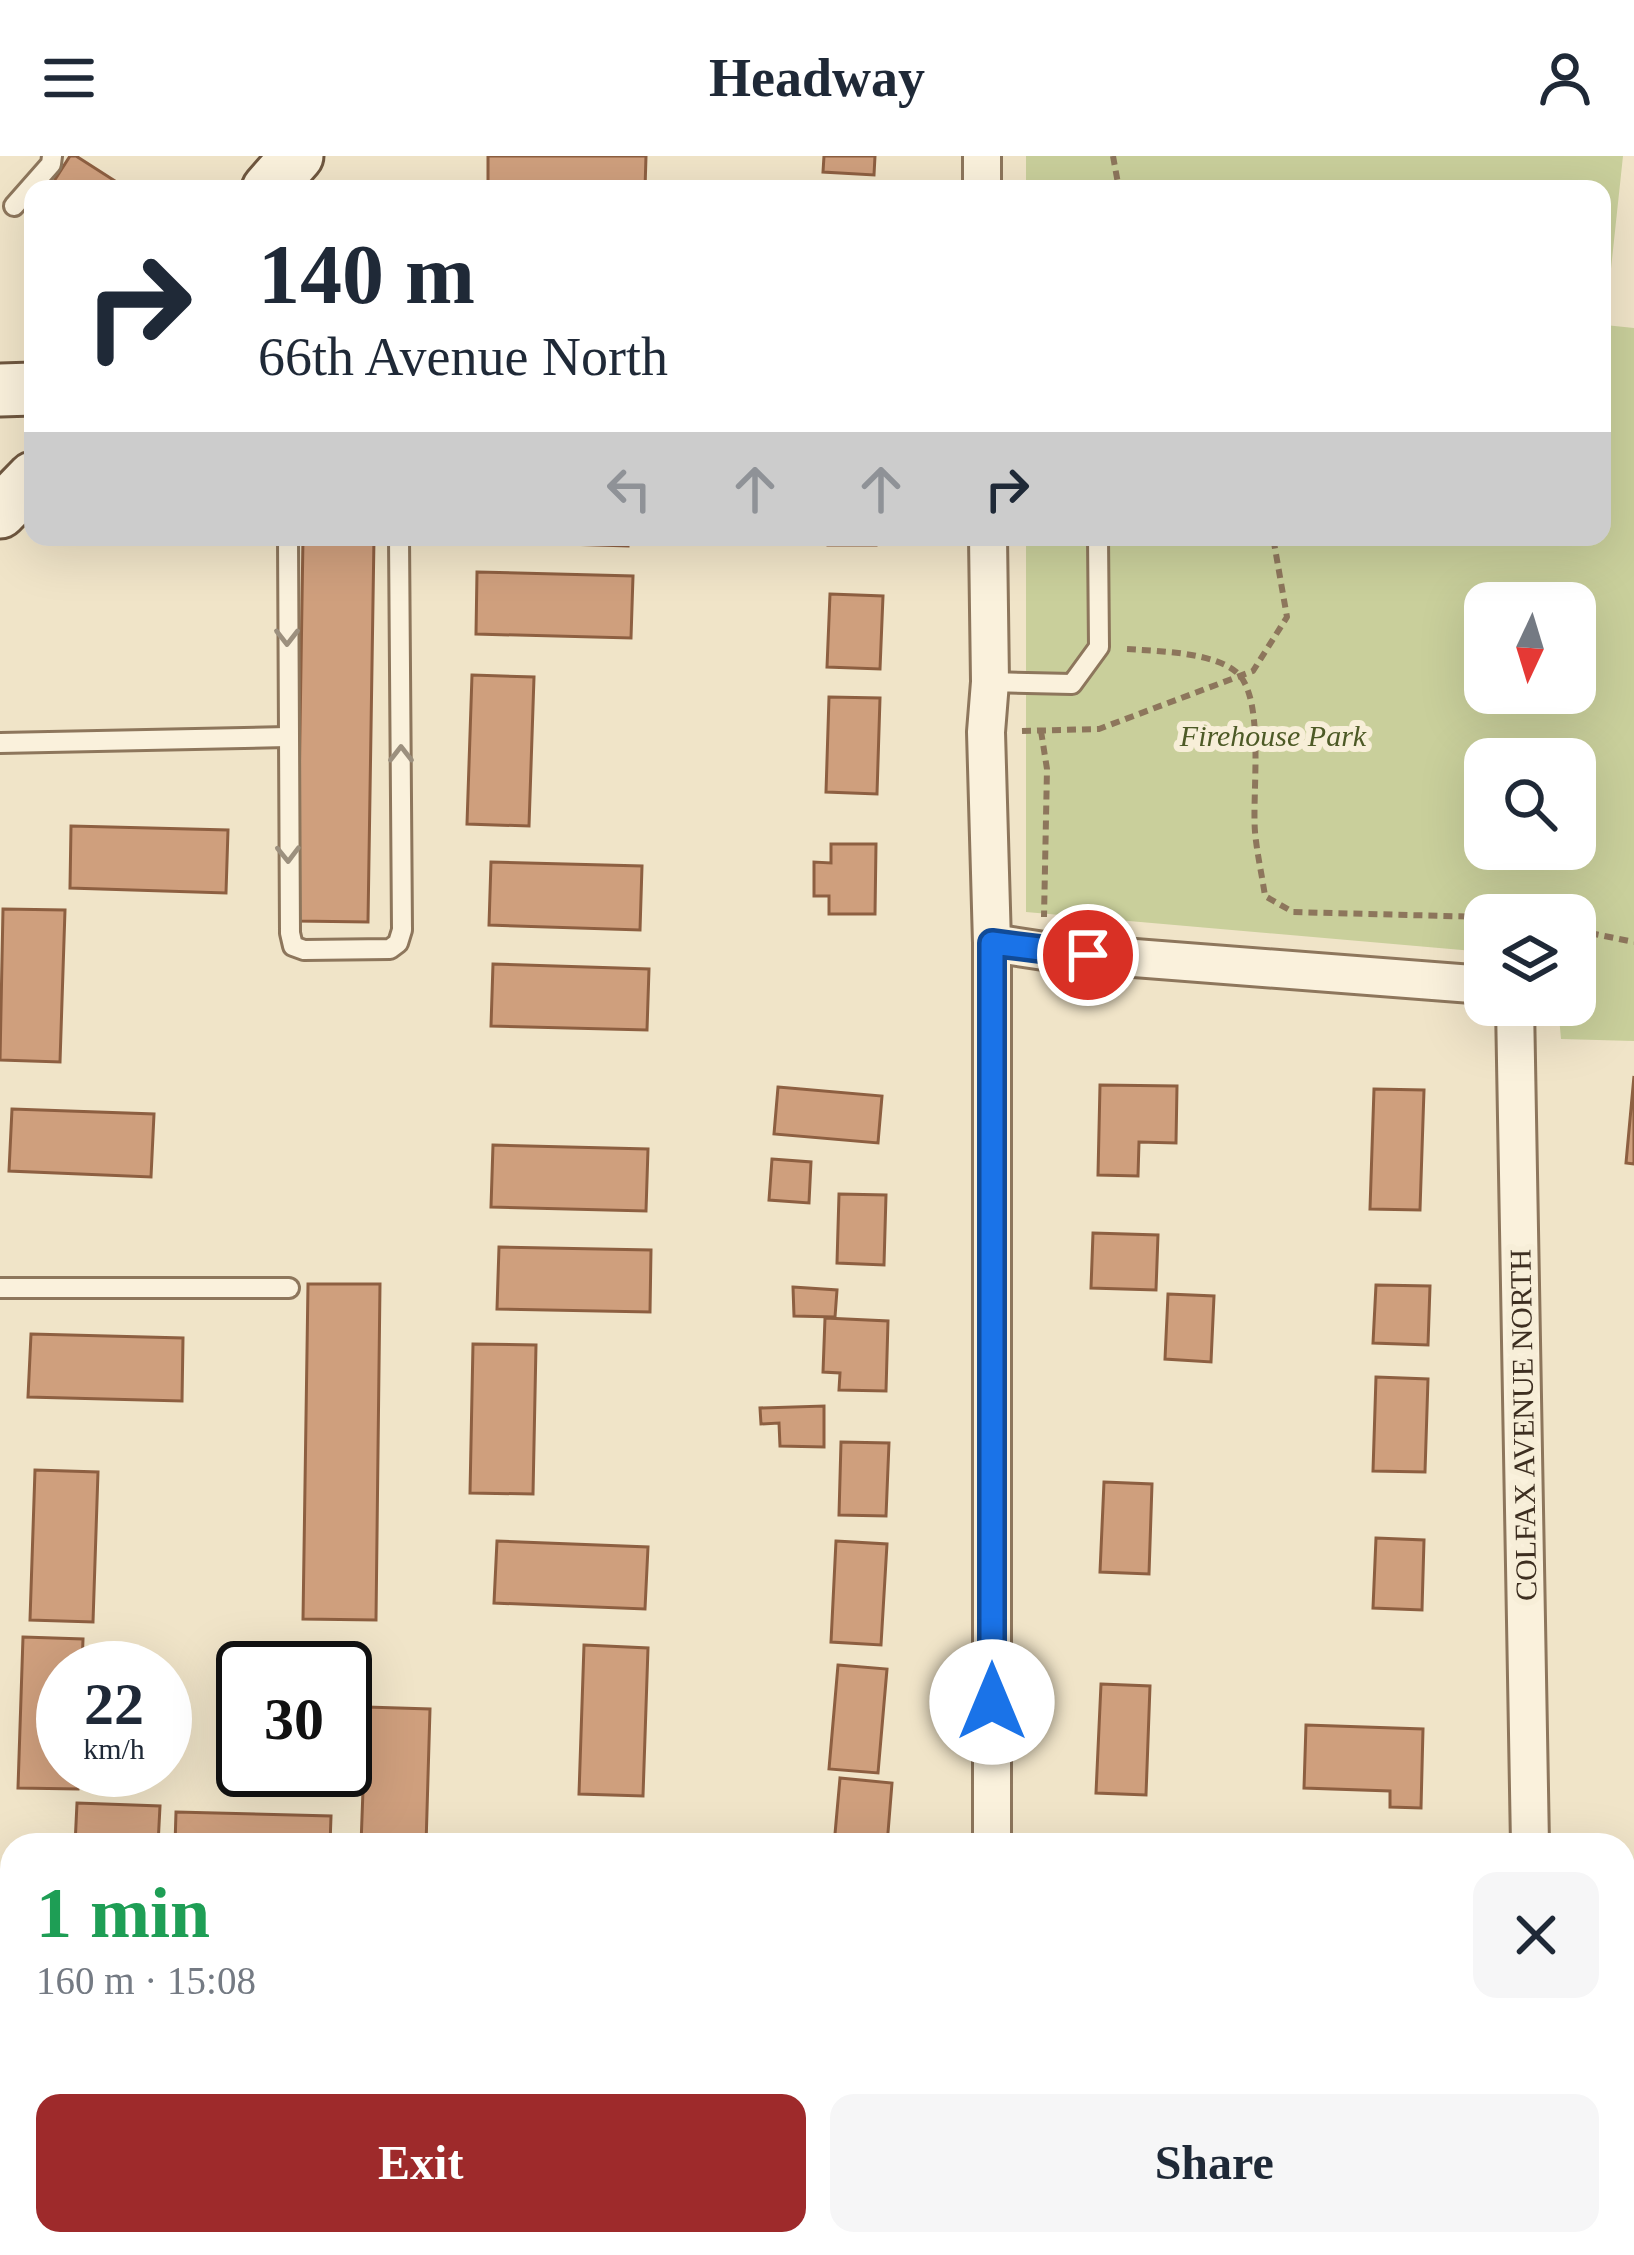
<!DOCTYPE html>
<html lang="en">
<head>
<meta charset="utf-8">
<style>
	:root { --surface:#fff; --page:#f6f6f7; --text:#1f2937; --muted:#747a83; --accent:#9e2a2b }
	body { margin:0; font-family:Georgia,serif; background:var(--page); color:var(--text); height:100vh; display:flex; flex-direction:column; font-size:45px; white-space:nowrap }
	* { box-sizing:border-box; margin:0 }
	p { font-size:39px; color:var(--muted) }
	.icon { flex:none; width:66px; height:66px; fill:none; stroke:currentColor; stroke-width:2; stroke-linecap:round; stroke-linejoin:round }
	.map { position:relative; flex:1; overflow:hidden }
	.panel { position:absolute; left:0px; top:1677px; width:1635px; height:423px; display:flex; flex-direction:column; background:var(--surface); border-radius:36px 36px 0 0; box-shadow:0 12px 48px #0002 }
	.panel>* { flex:none }
	.guide { position:absolute; left:24px; top:24px; width:1587px; height:366px; border-radius:24px; box-shadow:0 12px 48px #0002; background:#fff; color:var(--text); overflow:hidden }
	.needle { width:78px; rotate:184deg }
	.fabs { position:absolute; left:1464px; top:426px; display:grid; gap:24px }
	.fabs a { display:grid; place-items:center; width:132px; height:132px; border-radius:24px; background:var(--surface); box-shadow:0 12px 48px #0002; font-size:60px }
	.speed { position:absolute; left:36px; top:1485px; display:flex; gap:24px; font-size:60px; font-weight:700; text-align:center }
	.speed>* { display:grid; place-content:center; width:156px; height:156px; border-radius:50%; background:var(--surface); box-shadow:0 12px 48px #0002; line-height:1 }
	.speed small { font-size:30px; font-weight:400 }
	.speed .limit { border:6px solid #111; border-radius:18px; background:#fff; color:#111 }
	.pin { position:absolute; display:grid; place-items:center; width:102px; height:102px; color:#fff; margin:-51px; border:6px solid #fff; border-radius:50%; box-shadow:0 3px 12px #0007 }
	.me { position:absolute; width:132px; margin:-66px; rotate:0deg; stroke-linejoin:round; filter:drop-shadow(0 0 9px #0008) }
	.turn { display:flex; align-items:center; gap:42px; height:252px; padding:0 36px; font-size:54px }
	.turn .icon { width:156px; height:156px; stroke-width:2.5 }
	.turn b { display:block; font-size:84px; line-height:102px }
	.lanes { display:flex; align-items:center; height:114px; padding:0 36px; background:#0003; justify-content:center; gap:60px; direction:ltr }
	.lanes .off { opacity:.35 }
	.round { display:grid; place-items:center; flex:none; width:126px; height:126px; border-radius:24px; background:var(--page) }
	.head { display:flex; align-items:center; justify-content:space-between; height:204px; padding:0 36px }
	h1 { font-size:72px; font-weight:800; line-height:90px; color:#1e9e55 }
	.action { display:flex; gap:24px; margin-top:auto; padding:24px 36px }
	.action a { flex:1; height:138px; border-radius:24px; background:var(--accent); color:#fff; font-size:48px; font-weight:800; line-height:138px; text-align:center }
	.action a+a { background:var(--page); color:var(--text) }
	header { display:flex; justify-content:space-between; align-items:center; height:156px; padding:0 36px; background:var(--surface); font-size:54px; font-weight:800 }
	.map>svg:first-child { display:block }
</style>
</head>
<body>
<header><svg class="icon" aria-label="menu" viewBox="0 0 24 24"><path d="M4 6h16M4 12h16M4 18h16"/></svg>Headway<svg class="icon" aria-label="person" viewBox="0 0 24 24"><circle cx="12" cy="8" r="4"/><path d="M4 21q1-7 8-7t8 7"/></svg></header>
<div class="map">
<svg width="1634" height="2099" viewBox="0 0 1634 2099">
	<rect width="100%" height="100%" fill="#f0e4c8"/>
	<!-- green -->
	<path fill="#c9cf9b" fill-rule="evenodd" d="M1026 0H1623L1605 169 1634 172V885L1561 883 1558 849H1575V759H1485V796L1026 756V381H1602V33H1026ZM1485 447H1575V537H1485ZM1485 603H1575V693H1485Z"/>
	<!-- building -->
	<g fill="#cf9f7d" stroke="#8d5f41" stroke-width="3">
		<path d="M70 0H76L126 32 49 33Z"/>
		<path d="M488 0H646L645 33H488Z"/>
		<path d="M824 0H875L874 19 823 16Z"/>
		<path d="M303 381H374L368 766 297 765Z"/>
		<path d="M566 381H628V390L566 388Z"/>
		<rect x="828" y="381" width="48" height="8"/>
		<path d="M477 416 633 420 631 482 476 478Z"/>
		<path d="M830 438 883 440 880 513 827 511Z"/>
		<path d="M472 519 534 521 529 670 467 668Z"/>
		<path d="M829 541 880 542 877 638 826 636Z"/>
		<path d="M71 670 228 674 226 737 70 732Z"/>
		<path d="M831 688H876L875 758H829V740H814V706L831 707Z"/>
		<path d="M491 706 642 710 640 774 489 769Z"/>
		<path d="M3 753 65 754 60 906 0 904Z"/>
		<path d="M493 808 649 813 647 874 491 870Z"/>
		<path d="M1634 920V1008L1626 1007Z"/>
		<path d="M1100 929 1177 930 1176 987 1139 986 1138 1020 1098 1019Z"/>
		<path d="M778 931 882 940 878 987 774 978Z"/>
		<path d="M1374 933 1424 934 1420 1054 1370 1053Z"/>
		<path d="M12 953 154 958 151 1021 9 1015Z"/>
		<path d="M493 989 648 993 646 1055 491 1051Z"/>
		<path d="M772 1003 811 1006 809 1047 769 1044Z"/>
		<path d="M839 1038 886 1039 884 1109 837 1107Z"/>
		<path d="M1093 1077 1158 1079 1156 1134 1091 1132Z"/>
		<path d="M499 1091 651 1094 650 1156 497 1153Z"/>
		<path d="M308 1128H380L376 1464 303 1463Z"/>
		<path d="M1376 1129 1430 1130 1428 1189 1373 1187Z"/>
		<path d="M793 1131 837 1134 835 1161 794 1160Z"/>
		<path d="M1168 1138 1214 1140 1211 1206 1165 1203Z"/>
		<path d="M825 1162 888 1165 886 1235 839 1234 840 1217 823 1216Z"/>
		<path d="M31 1178 183 1182 182 1245 28 1241Z"/>
		<path d="M473 1188 536 1189 533 1338 470 1337Z"/>
		<path d="M1376 1221 1428 1223 1425 1316 1373 1315Z"/>
		<path d="M824 1250V1291L780 1290 779 1267 761 1268 760 1252Z"/>
		<path d="M841 1286 889 1287 886 1360 839 1359Z"/>
		<path d="M35 1314 98 1316 93 1466 30 1464Z"/>
		<path d="M1104 1326 1152 1328 1149 1418 1100 1416Z"/>
		<path d="M1376 1382 1424 1384 1422 1454 1373 1452Z"/>
		<path d="M497 1385 648 1391 645 1453 494 1447Z"/>
		<path d="M836 1385 887 1388 881 1489 831 1486Z"/>
		<path d="M23 1481 83 1483 82 1512H63V1614H79L78 1633 18 1632Z"/>
		<path d="M584 1489 648 1492 643 1640 579 1638Z"/>
		<path d="M838 1509 887 1513 878 1617 829 1613Z"/>
		<path d="M1101 1528 1150 1530 1146 1639 1096 1637Z"/>
		<path d="M366 1551 430 1553 426 1689H361Z"/>
		<path d="M1306 1569 1423 1573 1421 1652 1390 1651V1635L1304 1632Z"/>
		<path d="M840 1622 892 1627 887 1689H834Z"/>
		<path d="M77 1647 160 1650 158 1689H75Z"/>
		<path d="M176 1656 331 1660 330 1689H175Z"/>
		<path d="M21 2088H95L94 2099H21Z"/>
		<path d="M838 2088H888L887 2099H838Z"/>
		<path d="M1139 2088H1180L1179 2099H1138Z"/>
		<path d="M1356 2088H1429L1428 2096 1406 2095V2099H1355Z"/>
		<path d="M310 2090 364 2091V2099H309Z"/>
	</g>
	<g fill="none" stroke-linecap="round" stroke-linejoin="round">
		<!-- lane casing -->
		<g stroke="#8d765c" stroke-width="24">
			<g id="lane">
				<path d="M14 50 51 8 52 0"/>
				<path d="M288 381 290 777 293 790 304 794 390 793 398 787 402 774 399 381"/>
				<path d="M990 526 1072 528 1099 491 1098 381"/>
				<path d="M0 587 287 581"/>
				<path d="M0 1132H289"/>
			</g>
		</g>
		<!-- street casing -->
		<g stroke="#8d765c" stroke-width="42">
			<g id="street">
				<path d="M982 0V33"/>
				<path d="M988 381 990 526 986 576 992 787V1689"/>
				<path d="M992 787 1044 795 1485 829"/>
				<path d="M1515 849 1530 1689"/>
				<path d="M0 1806 12 1808"/>
				<path d="M1623 1971 1634 1972"/>
				<path d="M470 2088V2099"/>
				<path d="M994 2088V2099"/>
				<path d="M1537 2088V2099"/>
			</g>
		</g>
		<!-- secondary casing -->
		<g stroke="#6f573f" stroke-width="57">
			<g id="secondary">
				<path d="M268 33 297 0"/>
				<path d="M0 234 33 233"/>
				<path d="M0 356 33 322"/>
			</g>
		</g>
		<!-- path -->
		<g stroke="#8d765c" stroke-width="6" stroke-dasharray="9 6" stroke-linecap="butt">
			<path d="M1113 0 1119 33"/>
			<path d="M1127 493C1156 495 1222 496 1241 521 1264 552 1252 637 1255 676 1257 698 1262 719 1265 740L1293 756 1485 761"/>
			<path d="M1022 575 1099 573 1253 515 1287 461 1273 381"/>
			<path d="M1041 575 1047 613 1044 761"/>
			<path d="M1575 774 1634 786"/>
		</g>
		<!-- lane -->
		<use href="#lane" stroke="#faf1dc" stroke-width="18"/>
		<!-- street -->
		<use href="#street" stroke="#faf1dc" stroke-width="36"/>
		<!-- secondary -->
		<use href="#secondary" stroke="#faf1dc" stroke-width="51"/>
	</g>
	<!-- one-way arrows -->
	<defs><path id="oneway-chevron" d="M-2-3.5L2.5 0L-2 3.5" fill="none" stroke-width="1.6" stroke-linecap="round" stroke-linejoin="round" transform="scale(3)"/></defs>
	<g stroke="#9c907e">
		<use href="#oneway-chevron" transform="translate(287 481) rotate(90)"/>
		<use href="#oneway-chevron" transform="translate(401 598) rotate(-90)"/>
		<use href="#oneway-chevron" transform="translate(288 698) rotate(89)"/>
	</g>
	<g fill="none" stroke-linecap="round" stroke-linejoin="round">
		<!-- route casing -->
		<g stroke="#114b97" stroke-width="30">
			<path id="route" d="M992 1546V787L1088 799"/>
		</g>
		<!-- route -->
		<use href="#route" stroke="#1a73e8" stroke-width="21"/>
	</g>
	<g text-anchor="middle" dominant-baseline="central" stroke-width="12" stroke-linejoin="round" paint-order="stroke">
		<!-- park labels -->
		<g font-size="30" font-style="italic" fill="#4d5a26" stroke="#f7eed8">
			<text x="1273" y="579">Firehouse Park</text>
		</g>
		<!-- street labels -->
		<g font-size="30" fill="#3d2e20" stroke="#f7eed8">
			<text transform="translate(1523 1269) rotate(-91)">COLFAX AVENUE NORTH</text>
		</g>
	</g>
</svg>
<div class="fabs">
<a><svg class="needle" viewBox="-14 -14 28 28"><path d="M0-13l5 13h-10z" fill="#e53935"/><path d="M0 13l5-13h-10z" fill="#747a83"/></svg></a>
<a><svg class="icon" aria-label="search" viewBox="0 0 24 24"><circle cx="10" cy="10" r="6"/><path d="M15 15l6 6"/></svg></a>
<a><svg class="icon" aria-label="layers" viewBox="0 0 24 24"><path d="M12 4l9 5-9 5-9-5zM3 14l9 5 9-5"/></svg></a>
</div>
<div class="speed"><div>22<small>km/h</small></div><div class="limit">30</div></div>
<div class="pin" style="left:1088px;top:799px;background:#d93025"><svg class="icon" aria-label="arrive" viewBox="0 0 24 24"><path d="M6 21V4h12l-3 4 3 4H6"/></svg></div>
<svg class="me" style="left:992px;top:1546px" viewBox="-20 -20 40 40"><circle r="19" fill="#fff"/><path d="M0-13L10 11 0 6-10 11z" fill="#1a73e8"/></svg>
<div class="guide">
<div class="turn"><svg class="icon" aria-label="right" viewBox="0 0 24 24"><path d="M7 20v-9h11M14 6l5 5-5 5"/></svg><div><b>140 m</b>66th Avenue North</div></div>
<div class="lanes"><svg class="icon off" aria-label="left" viewBox="0 0 24 24"><path d="M17 20v-9H6M10 6l-5 5 5 5"/></svg><svg class="icon off" aria-label="ahead" viewBox="0 0 24 24"><path d="M12 20V5M6 11l6-6 6 6"/></svg><svg class="icon off" aria-label="ahead" viewBox="0 0 24 24"><path d="M12 20V5M6 11l6-6 6 6"/></svg><svg class="icon" aria-label="right" viewBox="0 0 24 24"><path d="M7 20v-9h11M14 6l5 5-5 5"/></svg></div>
</div>
<section class="panel">
<div class="head"><div><h1>1 min</h1><p>160 m · 15:08</p></div><a class="round"><svg class="icon" aria-label="close" viewBox="0 0 24 24"><path d="M6 6l12 12M18 6L6 18"/></svg></a></div>
<div class="action"><a>Exit</a><a>Share</a></div>
</section>
</div>
</body>
</html>
